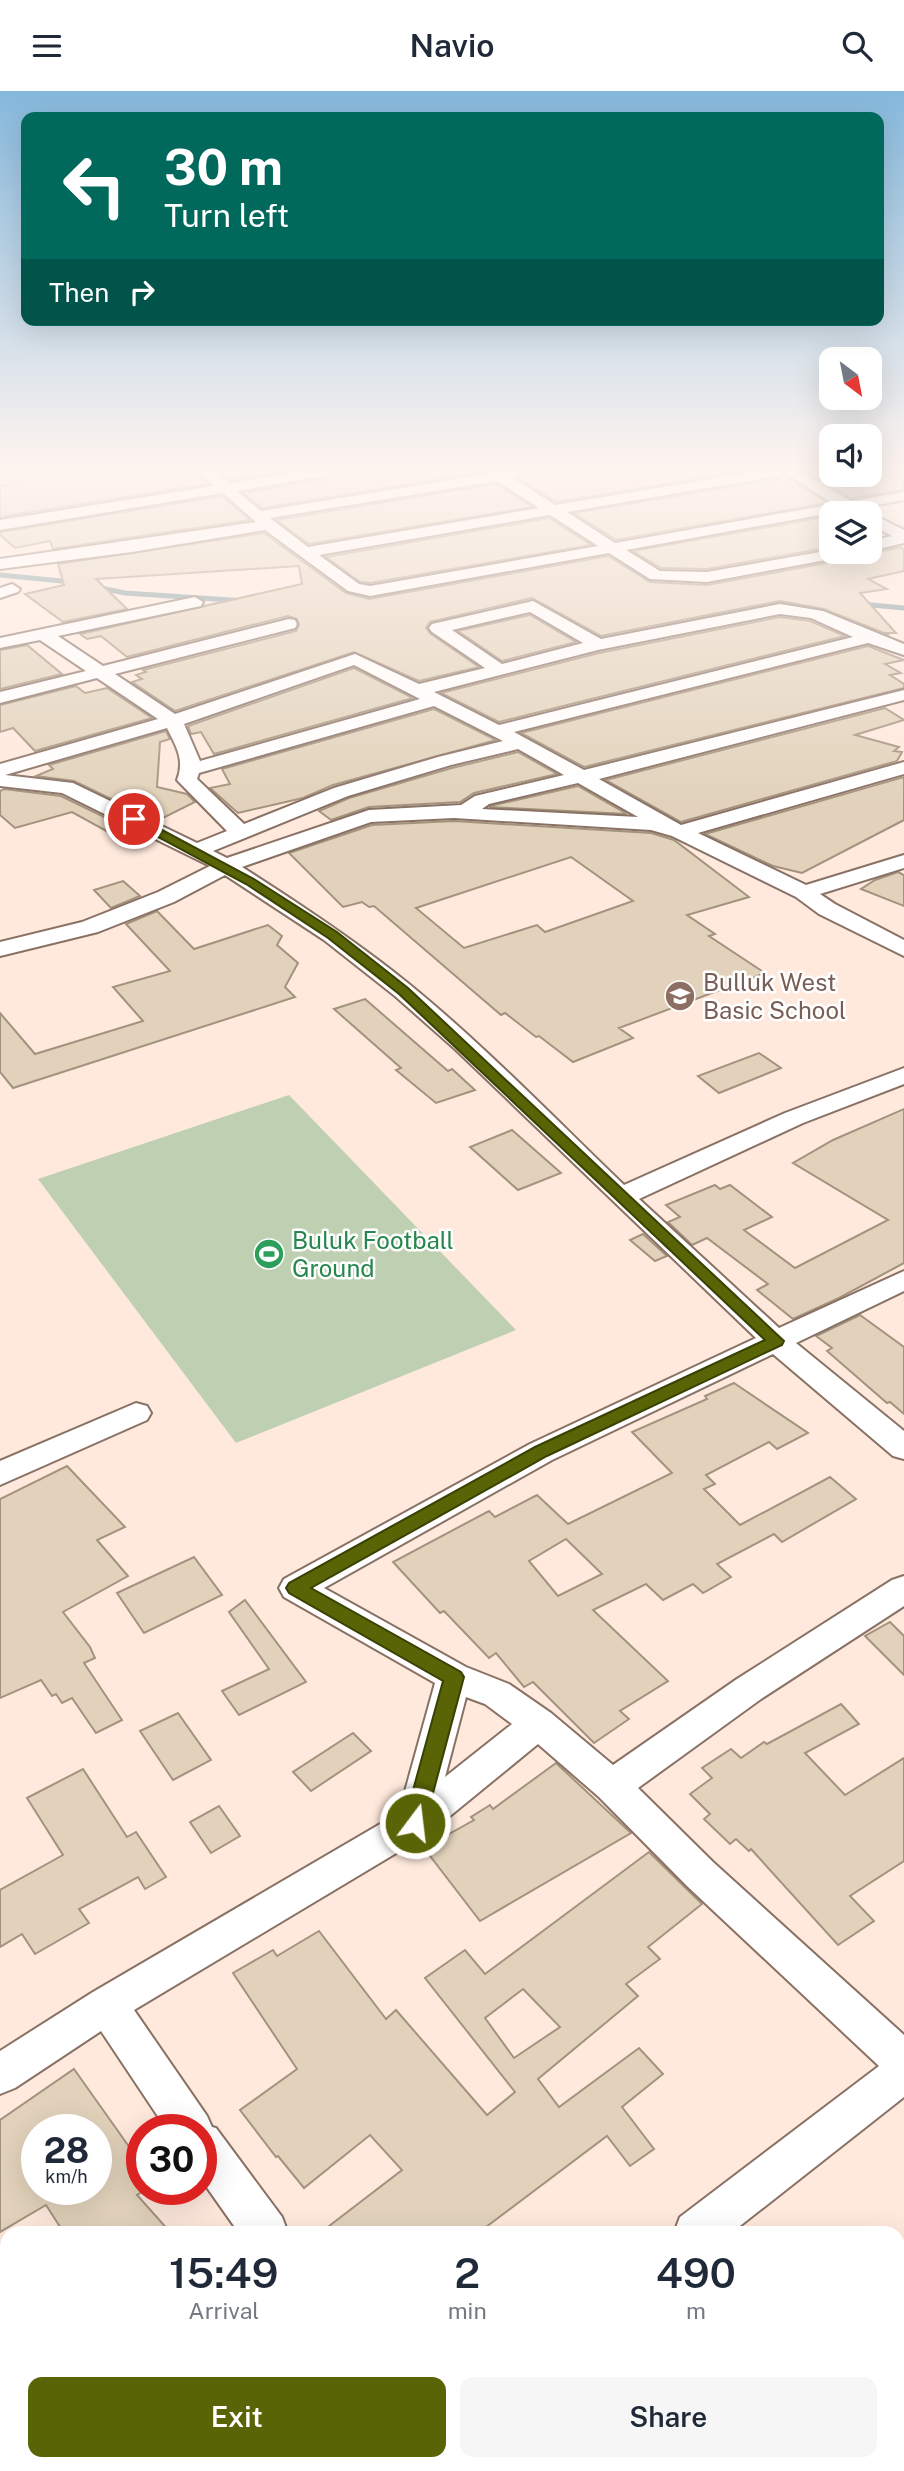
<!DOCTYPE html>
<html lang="en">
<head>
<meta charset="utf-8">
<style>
	:root { --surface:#fff; --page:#f6f6f7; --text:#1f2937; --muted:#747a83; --accent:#586405 }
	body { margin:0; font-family:"Public Sans",sans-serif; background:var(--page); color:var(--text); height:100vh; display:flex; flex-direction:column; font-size:26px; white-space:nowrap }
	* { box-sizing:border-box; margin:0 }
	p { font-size:23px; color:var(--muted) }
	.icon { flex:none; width:38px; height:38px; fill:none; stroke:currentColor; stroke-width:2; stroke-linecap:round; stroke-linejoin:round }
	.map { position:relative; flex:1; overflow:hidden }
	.sheet { position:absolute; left:0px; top:2135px; width:905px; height:245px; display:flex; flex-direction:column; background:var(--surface); border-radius:21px 21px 0 0; box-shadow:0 7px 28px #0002 }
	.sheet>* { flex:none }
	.hud { position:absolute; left:21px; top:21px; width:863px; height:214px; border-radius:14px; box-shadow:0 7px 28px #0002; background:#00695c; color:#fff; overflow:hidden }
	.needle { width:46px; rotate:148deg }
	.controls { position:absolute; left:819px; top:256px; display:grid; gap:14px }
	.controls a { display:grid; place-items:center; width:63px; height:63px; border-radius:14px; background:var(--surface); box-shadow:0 7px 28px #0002; font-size:35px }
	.speed { position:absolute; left:21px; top:2023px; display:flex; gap:14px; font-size:35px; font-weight:700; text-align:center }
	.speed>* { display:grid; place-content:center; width:91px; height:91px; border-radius:50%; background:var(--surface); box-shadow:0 7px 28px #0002; line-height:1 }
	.speed small { font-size:18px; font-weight:400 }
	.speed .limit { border:10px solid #d22; background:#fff; color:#111 }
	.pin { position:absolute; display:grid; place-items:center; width:60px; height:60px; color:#fff; margin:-30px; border:4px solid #fff; border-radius:50%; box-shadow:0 2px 7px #0007 }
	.me { position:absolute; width:77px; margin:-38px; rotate:15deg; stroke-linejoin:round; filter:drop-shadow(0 0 5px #0008) }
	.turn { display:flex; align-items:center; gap:24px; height:147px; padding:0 28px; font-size:32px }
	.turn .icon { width:91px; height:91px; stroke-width:2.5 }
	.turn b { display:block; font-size:49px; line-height:60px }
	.then { display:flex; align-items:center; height:66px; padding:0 28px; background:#0003; gap:14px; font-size:26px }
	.eta { display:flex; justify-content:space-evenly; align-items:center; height:119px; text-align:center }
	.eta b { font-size:42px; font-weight:600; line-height:49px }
	.primary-button { display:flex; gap:14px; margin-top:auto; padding:14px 28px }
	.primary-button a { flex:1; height:80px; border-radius:14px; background:var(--accent); color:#fff; font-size:28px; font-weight:600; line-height:80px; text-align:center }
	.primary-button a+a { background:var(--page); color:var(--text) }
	header { display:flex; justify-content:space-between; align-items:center; height:91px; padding:0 28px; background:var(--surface); font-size:32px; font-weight:600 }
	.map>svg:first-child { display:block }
</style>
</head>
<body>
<header><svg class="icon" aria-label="menu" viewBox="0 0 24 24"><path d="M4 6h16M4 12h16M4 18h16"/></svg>Navio<svg class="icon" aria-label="search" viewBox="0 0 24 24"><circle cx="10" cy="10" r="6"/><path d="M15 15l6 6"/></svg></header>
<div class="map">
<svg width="904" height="2380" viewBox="0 0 904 2380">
	<rect width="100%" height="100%" fill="#ffe9dd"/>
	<!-- green -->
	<path fill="#bed0b1" d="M289 1004 516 1239 236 1352 38 1088Z"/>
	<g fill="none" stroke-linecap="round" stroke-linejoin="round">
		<!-- stream -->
		<g stroke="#77959b" stroke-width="5">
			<path d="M0 484 72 491"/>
			<path d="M96 496 125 502 246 510"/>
			<path d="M763 511 805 512"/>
			<path d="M861 513 904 517"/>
		</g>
	</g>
	<!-- building -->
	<g fill="#e2d2bb" stroke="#a3937e" stroke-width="2" fill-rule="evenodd">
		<path d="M4 381H197L208 393 0 426V395L15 392Z"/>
		<path d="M219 381H284L230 389Z"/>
		<path d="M334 381H483L262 417 243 402 325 388Z"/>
		<path d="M522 381H738L556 411 520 388Z"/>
		<path d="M826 381H831V383L904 381V399L851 407 810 383Z"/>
		<path d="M784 384 827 412 616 449 574 422 777 388Z"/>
		<path d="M496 393 532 416 309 453 276 429Z"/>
		<path d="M222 405 250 429 53 458 50 450 15 457 0 444V441Z"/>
		<path d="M831 425V456L707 478 661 477 633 460Z"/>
		<path d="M549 427 591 454 370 492 360 491 326 466Z"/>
		<path d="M264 442 346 502 369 508 608 465 650 491 707 494 848 468 859 460 871 463 900 456 904 458V480L868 488 887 498 860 502 896 542H887L889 544 824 518 780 510 601 545 532 507 430 531 426 537 431 543 479 576 419 590 354 561 175 620 132 591 142 588 136 584 146 581 143 579 296 540 299 534 297 528 288 525 127 566 101 545 87 548 80 543 302 493 299 475 96 488 127 518 63 531 25 503 64 494 58 473Z"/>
		<path d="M530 524 576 551 502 570 458 540Z"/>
		<path d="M780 526 810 530 845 545 499 631 441 602 599 562Z"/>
		<path d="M27 554 62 583 0 598V559Z"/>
		<path d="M868 555 904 569 885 573 901 582 890 584 904 593V597L584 676 521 642Z"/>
		<path d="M354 577 413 607 214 663 201 641 191 643 188 635Z"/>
		<path d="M76 595 85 602 107 597 152 627 35 660 13 637 0 641V614Z"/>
		<path d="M885 617 904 629 855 644 899 656 894 660 902 661 897 670 681 731 606 689Z"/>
		<path d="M434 618 496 649 333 694 303 707 238 722 210 697 230 693 222 678Z"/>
		<path d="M166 640 170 648 160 651 157 696 187 703 195 711 157 730 74 690 36 685 53 678 49 674Z"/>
		<path d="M518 661 557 683 474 702 460 711 369 716 331 729 319 720 349 707 452 677Z"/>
		<path d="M904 686V729L802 782 773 775 705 743Z"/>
		<path d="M578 695 627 723 490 716V715Z"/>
		<path d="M4 698 61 705 135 741 121 748 72 721 15 737 0 724V700Z"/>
		<path d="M454 730 651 742 674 749 749 806 687 824 715 843 709 845 765 882 619 937 633 947 573 971 539 945 536 946 505 922 501 924 374 815 369 816 362 811 343 816 289 762 372 734ZM571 766 633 810 545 841 537 834 464 857 416 817Z"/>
		<path d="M898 781 904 784V815L861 798 875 789Z"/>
		<path d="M123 790 140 805 111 817 94 799Z"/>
		<path d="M157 820 194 858 268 834 282 845 277 854 298 872 285 896 295 906 13 997 0 981V922L35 963 143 930 113 896 170 880 126 833Z"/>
		<path d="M365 908 448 980 452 978 475 999 436 1012 396 979 401 977 334 918Z"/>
		<path d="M759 962 781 977 719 1002 698 985Z"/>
		<path d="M904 1018V1172L839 1207 793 1228 757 1199 768 1193 707 1147 692 1154 668 1131 680 1126 666 1114 715 1094 720 1098 730 1094 772 1126 744 1139 795 1177 888 1129 793 1072 833 1049Z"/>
		<path d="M512 1039 561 1082 518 1099 470 1056Z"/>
		<path d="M643 1143 667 1165 655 1170 630 1149Z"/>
		<path d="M860 1224 904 1256V1323L890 1311 887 1312 827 1260 832 1257 816 1245Z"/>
		<path d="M734 1292 808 1342 777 1358 769 1351 706 1384 715 1393 704 1398 740 1434 830 1386 856 1408 782 1451 774 1443 717 1473 731 1486 703 1502 693 1493 663 1509 646 1493 593 1519 668 1590 620 1620 629 1628 594 1652 533 1591 524 1596 496 1562 489 1567 444 1520 440 1522 393 1471 489 1420 495 1426 537 1404 568 1433 672 1382 632 1341 707 1308 705 1305ZM566 1448 602 1483 558 1505 529 1470Z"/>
		<path d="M67 1375 125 1436 97 1449 128 1485 63 1521 90 1556 95 1567 84 1572 122 1629 96 1642 72 1607 62 1612 56 1603 52 1605 41 1589 0 1607V1408Z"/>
		<path d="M194 1466 222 1504 144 1542 117 1502Z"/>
		<path d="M245 1509 306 1591 239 1624 222 1600 269 1578 229 1521Z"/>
		<path d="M890 1531 904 1545V1584L865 1545Z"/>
		<path d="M841 1613 859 1633 805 1662 845 1704 904 1667V1770L850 1805 874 1830 838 1854 751 1758 749 1760 736 1748 730 1753 704 1728 710 1723 690 1703 712 1687 702 1677 731 1658 741 1667 764 1651 767 1653Z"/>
		<path d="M178 1622 211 1669 173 1689 140 1640Z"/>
		<path d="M353 1642 371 1660 311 1700 293 1681Z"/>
		<path d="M556 1672 631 1742 480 1830 424 1757 474 1729 471 1726 490 1714 493 1718Z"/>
		<path d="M83 1678 127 1746 136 1741 166 1786 145 1798 138 1786 79 1818 89 1832 35 1863 22 1843 0 1856V1799L63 1764 27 1707Z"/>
		<path d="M219 1715 240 1745 211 1762 190 1731Z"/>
		<path d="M649 1761 702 1813 648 1856 660 1868 626 1893 638 1905 538 1988 559 2016 639 1957 663 1983 622 2016 654 2058 630 2075 607 2045 478 2142H320L402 2079 370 2044 304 2097 278 2065 276 2066 240 2019 297 1978 233 1882 273 1859 277 1865 319 1840 386 1928 396 1919 487 2024 515 2001 425 1887 465 1859 485 1883ZM523 1898 560 1936 514 1967 485 1927Z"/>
		<path d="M74 1978 142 2074V2101L137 2104 171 2142H64L46 2114 0 2141V2029ZM37 2039H96V2098H37Z"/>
	</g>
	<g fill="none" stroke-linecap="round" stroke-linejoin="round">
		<!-- minor casing -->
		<g stroke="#897164" stroke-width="4">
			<g id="minor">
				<path d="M200 381H215L229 392 300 381H332L325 385 237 400 261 420 487 383 486 381H520L519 386 513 387 555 414 753 381H801L851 410 904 401V409L861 417V422H831L626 459 660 480 707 481 831 459 856 460 848 465 707 491 650 488 609 462 370 505 348 500 265 439 132 461 0 478V468L256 431 223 402 0 439V429L214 395ZM784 381 834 413 615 452 567 421 777 385ZM497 390 539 417 308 456 270 427ZM550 424 598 455 370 495 359 493 319 464Z"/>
				<path d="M870 422 904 439V452L870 460V450L892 445 870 433Z"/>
				<path d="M12 493 20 498 18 501 0 507V497Z"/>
				<path d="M195 506 203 511 201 515 58 545 103 575 289 528 295 529 297 533 295 537 115 583 175 623 355 563 419 593 485 577 432 541 429 537 432 533 533 510 601 548 780 513 823 520 904 553V564L868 552 514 641 584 679 904 599V609L599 688 681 734 904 671V683L698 742 806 794 904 764V777L820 803 835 813 904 849V865L819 823 796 806 672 745 651 739 454 727 371 731 242 776C300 813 356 850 409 893 485 955 554 1027 624 1094L785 1022 904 977V993L803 1032 639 1108 779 1237 904 1180V1200L796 1252 904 1340V1368L893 1365 773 1263 552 1369 324 1497 466 1576 509 1593 551 1622 613 1674 737 1588 892 1489 904 1485V1515L761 1608 638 1697 713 1771 904 1944V2006L731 2142H674L680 2126 879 1975 687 1795 599 1706 538 1653 428 1743 134 1919 207 2025 212 2036 216 2037 282 2126 288 2142H239L201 2088V2039H167L101 1940 15 1997 0 2003V1960L93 1901 399 1722 435 1592 284 1506 279 1497 284 1488 530 1353 756 1247 455 958 395 905 324 849 225 784 174 811 98 841 0 865V851L82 831 158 801 210 775 62 702 0 695V673L158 628 97 587 0 612V601L86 580 40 549 0 557V547ZM530 521 583 552 502 573 452 539ZM780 523 811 527 853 546 499 634 434 601 598 559ZM354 574 420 608 200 670 184 633ZM434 615 503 650 438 666 334 697 244 733 197 688 199 682ZM167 637C176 655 185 669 177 689L227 740 197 752 73 692 5 684ZM518 658 564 684 475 705 461 714 369 719 227 767 213 760 348 705 451 674ZM578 692 638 726 482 718 489 713ZM466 1606 485 1613 512 1633 445 1686Z"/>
				<path d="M136 1312 147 1315 151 1322 147 1329 0 1394V1370Z"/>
				<path d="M376 2373H428L425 2380H373Z"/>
			</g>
		</g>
		<!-- minor -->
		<use href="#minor" fill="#fff" fill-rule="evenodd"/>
	</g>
	<!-- sky -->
	<linearGradient id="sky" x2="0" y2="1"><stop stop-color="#85b8dc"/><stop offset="0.53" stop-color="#fff5f0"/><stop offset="1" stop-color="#fff5f0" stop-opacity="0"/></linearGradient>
	<rect width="904" height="714" fill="url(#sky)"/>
	<!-- route -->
	<path fill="#586405" stroke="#394103" stroke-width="2" d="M130 726H138L254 788 337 841 408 897 784 1250 782 1254 547 1365 311 1497 461 1581 464 1586 425 1732 422 1739 415 1741 407 1739 404 1732 443 1590 289 1502 286 1497 289 1492 535 1356 765 1249 399 903 328 847 246 793 130 731Z"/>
	<!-- icons -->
	<defs>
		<g id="school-disc" transform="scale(1.575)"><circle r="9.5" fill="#8d6e63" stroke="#fff"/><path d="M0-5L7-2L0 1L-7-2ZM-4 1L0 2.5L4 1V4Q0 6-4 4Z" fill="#fff"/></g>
		<g id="stadium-disc" transform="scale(1.575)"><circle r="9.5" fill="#2e9e5b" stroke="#fff"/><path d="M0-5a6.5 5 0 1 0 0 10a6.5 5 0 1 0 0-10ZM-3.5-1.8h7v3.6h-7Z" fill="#fff"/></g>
	</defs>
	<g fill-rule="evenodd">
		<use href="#school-disc" x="680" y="905"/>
		<use href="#stadium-disc" x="269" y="1163"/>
	</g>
	<g text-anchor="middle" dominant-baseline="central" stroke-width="5" stroke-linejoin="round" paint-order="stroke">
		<!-- education labels -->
		<g font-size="24" fill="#785e54" stroke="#fff" text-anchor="start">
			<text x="703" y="891">Bulluk West<tspan x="703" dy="28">Basic School</tspan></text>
		</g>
		<!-- leisure labels -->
		<g font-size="24" fill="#27864d" stroke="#fff" text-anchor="start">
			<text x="292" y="1149">Buluk Football<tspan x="292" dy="28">Ground</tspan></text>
		</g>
	</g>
</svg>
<div class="controls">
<a><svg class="needle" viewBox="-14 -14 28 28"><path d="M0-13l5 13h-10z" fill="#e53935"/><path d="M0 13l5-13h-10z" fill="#747a83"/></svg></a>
<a><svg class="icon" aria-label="sound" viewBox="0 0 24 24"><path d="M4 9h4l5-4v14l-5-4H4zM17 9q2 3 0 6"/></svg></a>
<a><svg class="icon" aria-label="layers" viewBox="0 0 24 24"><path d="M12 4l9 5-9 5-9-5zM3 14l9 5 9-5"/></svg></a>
</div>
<div class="speed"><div>28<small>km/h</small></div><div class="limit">30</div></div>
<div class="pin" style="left:134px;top:728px;background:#d93025"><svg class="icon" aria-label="arrive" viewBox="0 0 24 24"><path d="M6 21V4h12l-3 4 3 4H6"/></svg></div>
<svg class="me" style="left:415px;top:1732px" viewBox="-20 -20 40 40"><circle r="17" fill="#586405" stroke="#fff" stroke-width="3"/><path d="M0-11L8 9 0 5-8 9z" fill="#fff"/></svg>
<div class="hud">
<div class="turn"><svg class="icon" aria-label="left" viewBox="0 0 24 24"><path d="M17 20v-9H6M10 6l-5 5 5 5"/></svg><div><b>30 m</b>Turn left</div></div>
<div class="then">Then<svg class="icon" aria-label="right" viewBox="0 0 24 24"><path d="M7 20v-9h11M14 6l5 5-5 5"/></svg></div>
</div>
<section class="sheet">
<div class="eta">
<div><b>15:49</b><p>Arrival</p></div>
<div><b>2</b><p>min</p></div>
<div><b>490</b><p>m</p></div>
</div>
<div class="primary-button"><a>Exit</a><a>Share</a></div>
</section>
</div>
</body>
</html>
